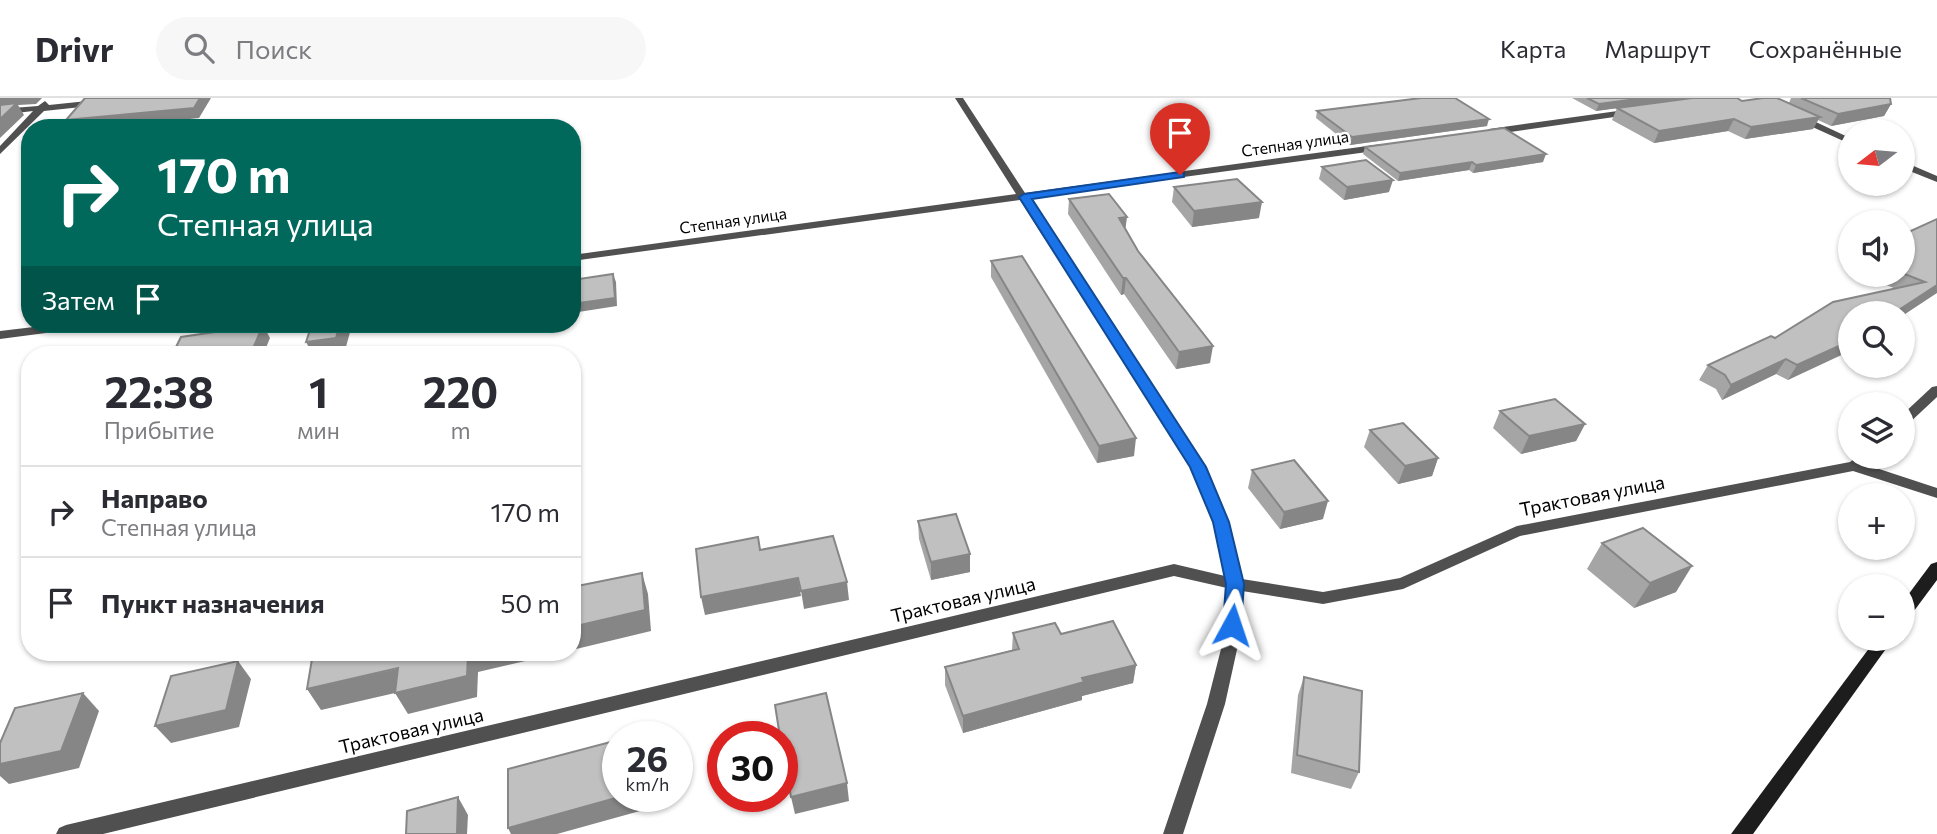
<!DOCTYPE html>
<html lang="ru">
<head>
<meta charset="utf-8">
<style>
	:root { --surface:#fff; --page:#f7f7f7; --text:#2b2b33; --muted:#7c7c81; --line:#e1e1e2 }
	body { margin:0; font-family:Commissioner,sans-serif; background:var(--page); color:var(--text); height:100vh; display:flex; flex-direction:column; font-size:26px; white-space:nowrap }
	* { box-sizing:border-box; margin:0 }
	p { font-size:23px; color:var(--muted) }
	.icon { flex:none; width:38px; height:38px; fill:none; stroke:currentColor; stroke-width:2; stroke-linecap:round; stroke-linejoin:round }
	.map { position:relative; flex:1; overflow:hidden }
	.details { position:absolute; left:21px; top:248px; width:560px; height:315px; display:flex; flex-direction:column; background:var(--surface); border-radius:28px; box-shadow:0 2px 5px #0004 }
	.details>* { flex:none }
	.guide { position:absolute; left:21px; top:21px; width:560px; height:214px; border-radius:28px; box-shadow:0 2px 5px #0004; background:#00695c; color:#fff; overflow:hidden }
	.needle { width:46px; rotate:254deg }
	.buttons { position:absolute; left:1838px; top:21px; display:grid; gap:14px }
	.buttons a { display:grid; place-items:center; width:77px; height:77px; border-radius:50%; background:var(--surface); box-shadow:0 2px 5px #0004; font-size:35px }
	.speed { position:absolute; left:602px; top:623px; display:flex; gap:14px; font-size:35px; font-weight:700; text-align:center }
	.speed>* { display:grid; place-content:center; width:91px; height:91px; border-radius:50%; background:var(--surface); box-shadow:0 2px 5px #0004; line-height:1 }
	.speed small { font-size:18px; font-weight:400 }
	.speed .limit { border:10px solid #d22; background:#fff; color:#111 }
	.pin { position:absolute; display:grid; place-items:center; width:60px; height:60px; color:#fff; margin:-72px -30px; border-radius:50% 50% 50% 0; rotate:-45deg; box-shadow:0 0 7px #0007 }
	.pin .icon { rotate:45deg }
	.me { position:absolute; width:77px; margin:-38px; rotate:5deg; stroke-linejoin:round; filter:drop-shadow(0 0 5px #0008) }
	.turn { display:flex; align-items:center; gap:24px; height:147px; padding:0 21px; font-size:32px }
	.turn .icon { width:91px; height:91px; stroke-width:2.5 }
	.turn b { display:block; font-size:49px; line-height:60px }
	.then { display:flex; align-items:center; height:66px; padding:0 21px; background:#0003; gap:14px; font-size:26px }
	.eta { display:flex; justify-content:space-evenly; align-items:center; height:119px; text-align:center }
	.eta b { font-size:42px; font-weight:700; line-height:49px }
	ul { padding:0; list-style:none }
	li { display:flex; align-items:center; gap:21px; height:91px; padding:0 21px; border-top:2px solid var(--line) }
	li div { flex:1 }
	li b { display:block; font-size:26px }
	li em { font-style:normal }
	header { display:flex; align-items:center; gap:42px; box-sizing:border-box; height:98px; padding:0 35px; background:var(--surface); border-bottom:2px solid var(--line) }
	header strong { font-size:33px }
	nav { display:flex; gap:38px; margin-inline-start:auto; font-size:24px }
	.search { width:490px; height:63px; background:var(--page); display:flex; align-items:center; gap:18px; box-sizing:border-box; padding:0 24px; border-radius:38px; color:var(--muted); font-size:26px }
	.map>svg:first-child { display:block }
</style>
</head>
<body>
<header>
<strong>Drivr</strong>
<div class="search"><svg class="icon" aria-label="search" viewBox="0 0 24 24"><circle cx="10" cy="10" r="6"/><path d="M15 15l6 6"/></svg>Поиск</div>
<nav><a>Карта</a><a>Маршрут</a><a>Сохранённые</a></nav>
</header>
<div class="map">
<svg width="1937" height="736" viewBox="0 0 1937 736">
	<rect width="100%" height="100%" fill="#fff"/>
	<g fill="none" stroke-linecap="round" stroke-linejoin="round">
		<!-- minor -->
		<g fill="#505050" fill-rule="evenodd">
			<path d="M955 0H963L1025 95 1382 46 1387 49 1382 52 1029 100 1205 369 1228 424 1242 481 1323 494 1400 480 1517 428 1850 364 1856 359H1871L1864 366 1937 390V400L1853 373 1520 438 1403 491 1323 506 1242 493 1238 547 1225 606 1183 736H1163L1207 606 1222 547 1227 490 1174 478 103 736H56L59 730 66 727 1174 466 1225 478 1214 424 1191 369 1020 102 572 163V157L1016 96Z"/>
			<path d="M97 2 101 5 100 7 44 13 0 56V48L33 13 0 17V11L38 8 45 3 49 7Z"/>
			<path d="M1632 11 1635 12V16L1489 37 1485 34 1489 31Z"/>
			<path d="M1797 18H1803L1850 40V46L1797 22Z"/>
			<path d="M1902 63 1937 78V84L1902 70Z"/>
			<path d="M59 226H90L84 230 0 241V233Z"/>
			<path d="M1937 288V299L1907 327 1902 328V317L1932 289Z"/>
		</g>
		<!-- secondary -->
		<g fill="#1d1d1d" fill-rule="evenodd">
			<path d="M1937 464V482L1908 521 1902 523V505L1931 466Z"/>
			<path d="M1876 541H1893L1753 736H1731Z"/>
		</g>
	</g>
	<!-- wall -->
	<g fill="#a5a5a5">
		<path d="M1572 0H1737L1742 3 1789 5 1791 0H1890L1891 6 1884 18 1831 28 1818 22 1813 31 1745 41 1728 33 1654 45 1612 22 1617 10 1596 13Z"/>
		<path d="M1317 13 1487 28 1350 47 1316 20Z"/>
		<path d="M1365 49 1543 64 1473 75 1469 72 1398 83 1363 56Z"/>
		<path d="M1322 69 1389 94 1344 102 1319 81Z"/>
		<path d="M1174 89 1259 120 1192 129 1172 104Z"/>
		<path d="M1069 101 1125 130 1138 153 1210 265 1176 271 1124 196 1121 197 1068 116Z"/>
		<path d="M1937 121 1925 202 1902 218V215L1788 282 1776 276 1722 302 1716 291 1699 282 1708 267 1896 191 1862 177H1902V137Z"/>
		<path d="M1850 160V172L1844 169Z"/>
		<path d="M991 163 1134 358 1097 365 991 179Z"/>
		<path d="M1500 313 1585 326 1576 343 1521 356 1493 330Z"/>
		<path d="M1370 332 1438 360 1432 378 1398 386 1364 349Z"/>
		<path d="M1252 372 1323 421 1280 431 1248 390Z"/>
		<path d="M918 423 970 456V474L931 482 919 441Z"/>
		<path d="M1602 445 1676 494 1634 510 1587 471Z"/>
		<path d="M1013 535 1061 536 1136 567 1133 585 1082 598V602L963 635 945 587V569L1012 552Z"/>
		<path d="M1304 579 1359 674 1351 691 1291 675 1298 597Z"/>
	</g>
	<!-- shaded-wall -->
	<g fill="#868686">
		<path d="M0 0H42L36 6 18 7 24 17 0 40Z"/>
		<path d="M200 0H211L199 20 103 30H70L66 22Z"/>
		<path d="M1644 0H1693L1596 13 1599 6Z"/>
		<path d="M1891 6 1884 18 1831 28 1838 16Z"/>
		<path d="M1820 19 1813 31 1745 41 1751 29Z"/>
		<path d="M1489 21 1487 28 1350 47 1352 39Z"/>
		<path d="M1734 21 1728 33 1654 45 1659 33Z"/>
		<path d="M1546 56 1543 64 1473 75 1476 67Z"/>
		<path d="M1472 64 1469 72 1398 83 1400 75Z"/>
		<path d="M1393 82 1389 94 1344 102 1347 89Z"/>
		<path d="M1262 104 1259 120 1192 129 1194 113Z"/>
		<path d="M1127 119 1125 134 1119 120Z"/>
		<path d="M613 176 616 184 617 208 572 215V206Z"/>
		<path d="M1123 180H1126L1124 196 1121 197Z"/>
		<path d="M1937 187V195L1902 218V215H1894Z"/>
		<path d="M340 226H352V227L344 256 313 257 306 244Z"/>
		<path d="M263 227 270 240 263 257H224Z"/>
		<path d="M1850 243V253L1788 282 1797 267Z"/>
		<path d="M1213 248 1210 265 1176 271 1179 254Z"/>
		<path d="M1786 261 1776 276 1722 302 1731 287Z"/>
		<path d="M1585 326 1576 343 1521 356 1529 338Z"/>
		<path d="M1136 340 1134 358 1097 365 1099 348Z"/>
		<path d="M1438 360 1432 378 1398 386 1405 368Z"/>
		<path d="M1328 403 1323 421 1280 431 1284 414Z"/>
		<path d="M970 456V474L931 482V464Z"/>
		<path d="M1692 468 1676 494 1634 510 1650 485Z"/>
		<path d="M642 475 648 496 651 533 572 552V529Z"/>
		<path d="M798 480 801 498 705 517 701 499Z"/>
		<path d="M847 484 849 502 804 511 801 493Z"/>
		<path d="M468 555H560L478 574 477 599 408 616 395 595 321 612 307 591Z"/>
		<path d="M238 563 251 581 239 629 171 645 155 628Z"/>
		<path d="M1136 567 1133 585 1082 598V602L963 635V618L1082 580Z"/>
		<path d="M83 595 99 613 79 670 9 686 0 678V666Z"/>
		<path d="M847 685 849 703 795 716 791 699Z"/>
		<path d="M623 698H656L658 708 557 736H511L508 730Z"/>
		<path d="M458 699 468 717 467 736H457Z"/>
	</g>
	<!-- building -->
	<g fill="#c0c0c0" stroke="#868686" stroke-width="2">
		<path d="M85 0H200L194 10 66 22Z"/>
		<path d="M1421 0H1455L1489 21 1352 39 1317 13Z"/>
		<path d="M1587 0H1644L1599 6Z"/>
		<path d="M1692 0H1737L1742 3 1763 0H1777L1820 19 1751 29 1734 21 1659 33 1617 10Z"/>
		<path d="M1801 0H1890L1891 6 1838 16Z"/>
		<path d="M17 5 0 21V7Z"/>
		<path d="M1504 30 1546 56 1476 67 1472 64 1400 75 1365 49Z"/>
		<path d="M1366 62 1393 82 1347 89 1322 69Z"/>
		<path d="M1237 81 1262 104 1194 113 1174 89Z"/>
		<path d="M1109 96 1127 119 1119 120 1138 153 1213 248 1179 254 1126 180H1123L1069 101Z"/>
		<path d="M1937 121V187L1894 215H1850V243L1797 267 1786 261 1731 287 1725 277 1708 267 1771 238 1775 240 1833 204 1925 184 1902 175V137Z"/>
		<path d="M1022 158 1136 340 1099 348 991 163Z"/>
		<path d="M613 176 615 200 572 206V182Z"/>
		<path d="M312 226H340L336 240 306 244Z"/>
		<path d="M263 227 252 253 224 257H172L181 239Z"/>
		<path d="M1555 301 1585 326 1529 338 1500 313Z"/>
		<path d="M1403 325 1438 360 1405 368 1370 332Z"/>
		<path d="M1294 362 1328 403 1284 414 1252 372Z"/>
		<path d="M956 416 970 456 931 464 918 423Z"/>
		<path d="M1643 430 1692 468 1650 485 1602 445Z"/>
		<path d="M833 438 847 484 801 493 798 480 701 499 696 451 758 439 760 452Z"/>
		<path d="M642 475 645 512 572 529V489Z"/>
		<path d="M1113 523 1136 567 1082 580 1084 584 963 618 945 569 1019 551 1013 535 1055 525 1061 536Z"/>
		<path d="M313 555H468L467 578 395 595 398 570 307 591Z"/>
		<path d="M238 563 226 612 155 628 171 578Z"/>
		<path d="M1304 579 1362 593 1359 674 1297 657Z"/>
		<path d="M83 595 61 653 0 666V645L15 610Z"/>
		<path d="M826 595 847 685 791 699 782 650V639H780L775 607Z"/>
		<path d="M644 635 645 639H631Z"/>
		<path d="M618 642V698H623L508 730V671Z"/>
		<path d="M458 699 457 736H406L407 713Z"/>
	</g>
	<!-- route -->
	<path fill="#1a73e8" stroke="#114b97" stroke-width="2" d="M1180 74 1184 75V79L1032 101 1206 369 1229 424 1244 486 1241 527 1239 532 1232 534 1225 532 1223 527 1226 486 1213 424 1190 369 1019 99 1024 96Z"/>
	<g text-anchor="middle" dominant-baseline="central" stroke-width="5" stroke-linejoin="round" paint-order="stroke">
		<!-- far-street labels -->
		<g font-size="16" fill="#000" stroke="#fff">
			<text transform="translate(1295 45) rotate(-8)">Степная улица</text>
			<text transform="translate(733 122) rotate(-8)">Степная улица</text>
		</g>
		<!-- street labels -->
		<g font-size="19" fill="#000" stroke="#fff">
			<text transform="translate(1592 397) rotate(-11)">Трактовая улица</text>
			<text transform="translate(963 501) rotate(-13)">Трактовая улица</text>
			<text transform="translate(411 632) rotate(-13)">Трактовая улица</text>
		</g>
	</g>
</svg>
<div class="buttons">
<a><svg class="needle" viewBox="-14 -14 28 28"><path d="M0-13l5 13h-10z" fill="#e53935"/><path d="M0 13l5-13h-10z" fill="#7c7c81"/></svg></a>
<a><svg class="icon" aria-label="sound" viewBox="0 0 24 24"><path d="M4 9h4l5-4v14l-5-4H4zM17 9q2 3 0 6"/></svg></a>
<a><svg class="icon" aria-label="search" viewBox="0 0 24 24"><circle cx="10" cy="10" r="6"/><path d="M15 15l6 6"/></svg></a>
<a><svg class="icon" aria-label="layers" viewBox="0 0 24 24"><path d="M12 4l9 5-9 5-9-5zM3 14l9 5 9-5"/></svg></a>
<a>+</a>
<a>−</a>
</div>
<div class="speed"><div>26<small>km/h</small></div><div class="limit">30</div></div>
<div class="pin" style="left:1180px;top:77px;background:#d93025"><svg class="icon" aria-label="arrive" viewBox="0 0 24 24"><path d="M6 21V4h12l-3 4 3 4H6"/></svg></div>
<svg class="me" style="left:1232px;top:527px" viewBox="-20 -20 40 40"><path d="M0-17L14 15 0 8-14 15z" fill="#1a73e8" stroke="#fff" stroke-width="4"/></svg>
<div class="guide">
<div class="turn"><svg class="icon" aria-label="right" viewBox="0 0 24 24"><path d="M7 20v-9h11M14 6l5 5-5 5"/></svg><div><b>170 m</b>Степная улица</div></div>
<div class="then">Затем<svg class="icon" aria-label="arrive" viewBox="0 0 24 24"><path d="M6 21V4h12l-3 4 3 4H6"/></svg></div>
</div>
<section class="details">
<div class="eta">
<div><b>22:38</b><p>Прибытие</p></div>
<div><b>1</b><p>мин</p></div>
<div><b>220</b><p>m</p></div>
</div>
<ul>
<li><svg class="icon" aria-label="right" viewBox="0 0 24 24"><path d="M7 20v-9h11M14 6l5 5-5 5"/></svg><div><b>Направо</b><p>Степная улица</p></div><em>170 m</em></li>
<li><svg class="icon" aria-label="arrive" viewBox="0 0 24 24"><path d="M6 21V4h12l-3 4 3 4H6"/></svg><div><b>Пункт назначения</b></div><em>50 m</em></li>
</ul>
</section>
</div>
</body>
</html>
